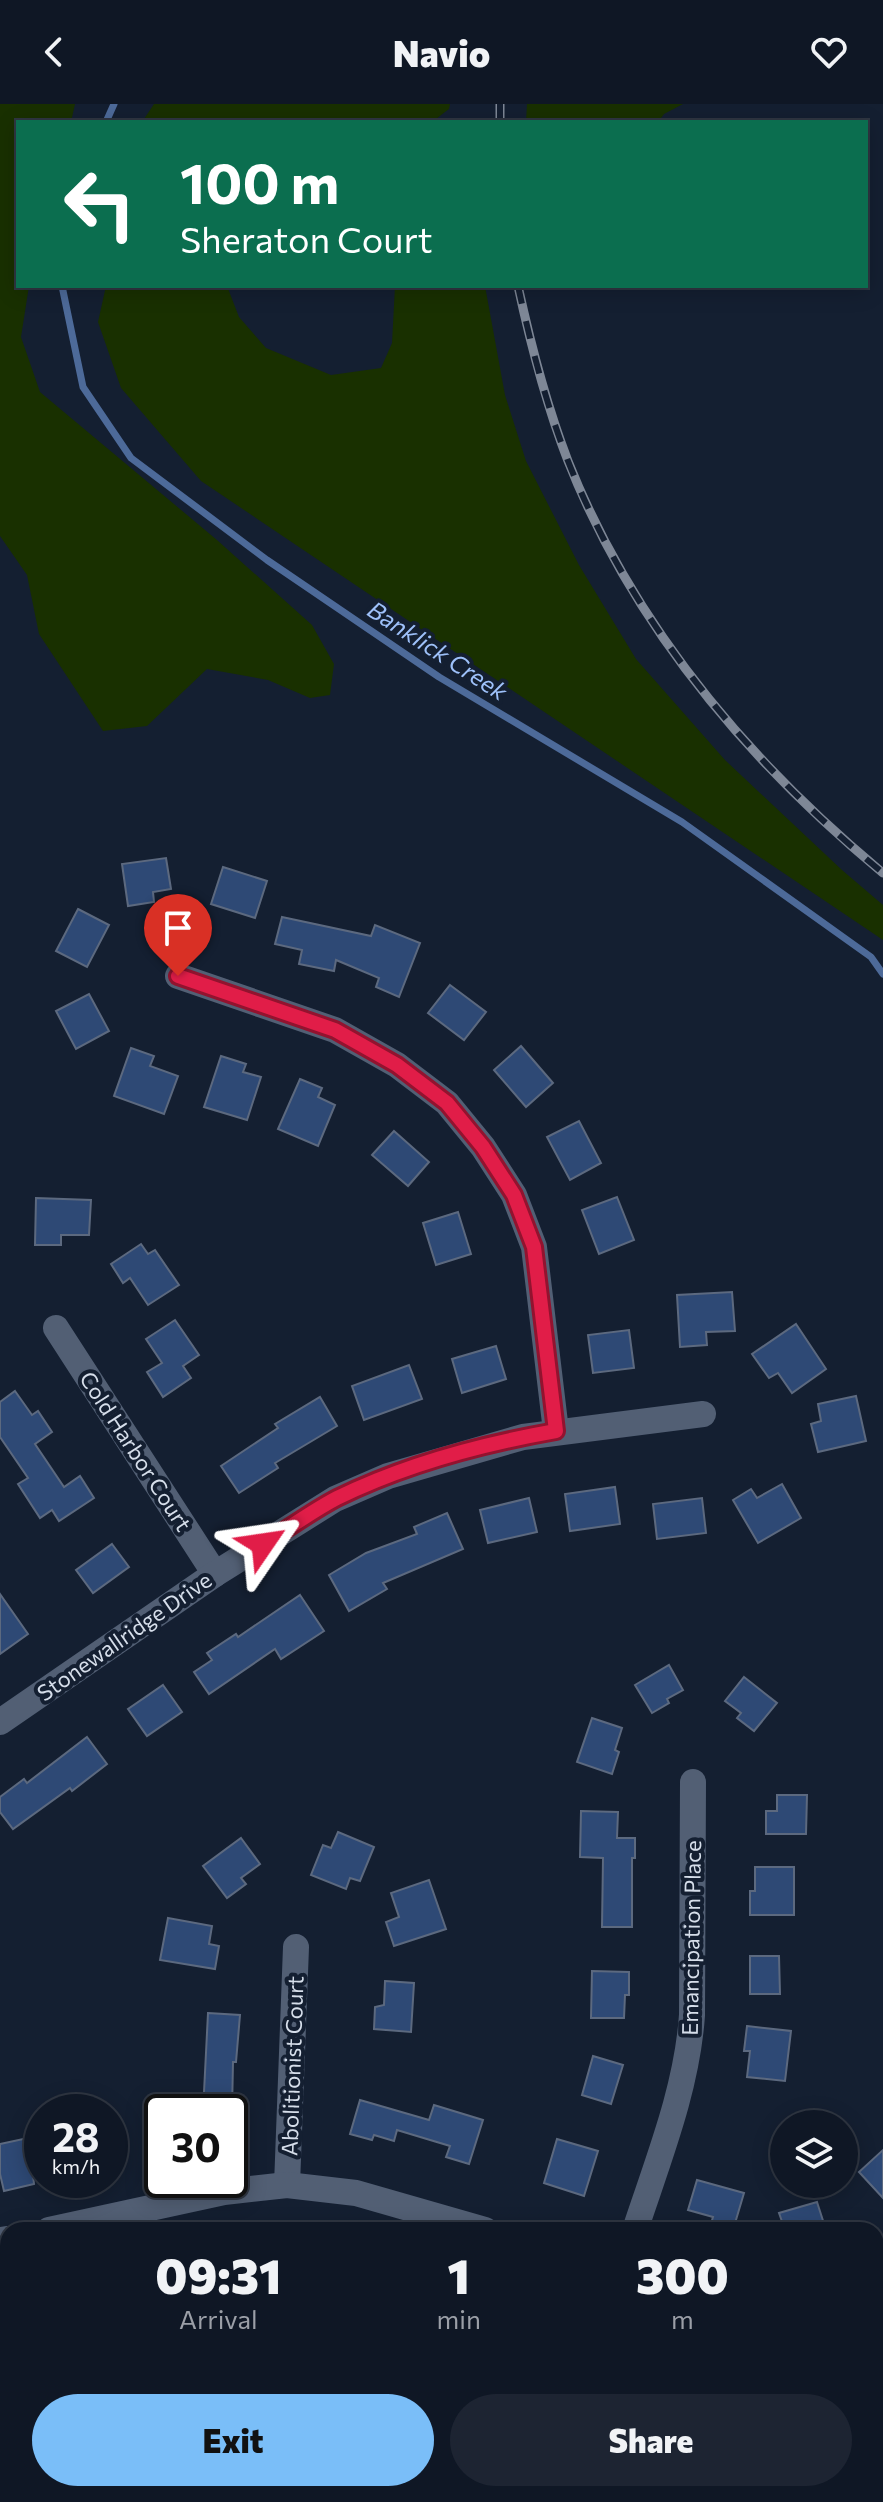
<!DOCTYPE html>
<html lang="en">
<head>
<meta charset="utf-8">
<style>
	:root { --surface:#0f1725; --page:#1d2432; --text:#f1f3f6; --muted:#9b9fa7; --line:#2f3642; --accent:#7abef8 }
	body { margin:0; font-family:Commissioner,sans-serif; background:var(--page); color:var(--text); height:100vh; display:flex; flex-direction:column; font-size:30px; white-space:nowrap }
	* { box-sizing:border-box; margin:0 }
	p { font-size:26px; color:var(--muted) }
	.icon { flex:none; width:44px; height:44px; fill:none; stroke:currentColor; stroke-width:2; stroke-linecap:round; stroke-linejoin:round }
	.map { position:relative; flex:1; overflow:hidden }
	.details { position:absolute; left:0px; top:2118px; width:884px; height:280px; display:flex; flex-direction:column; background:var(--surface); border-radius:24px 24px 0 0; box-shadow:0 4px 20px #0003,0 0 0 2px var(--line) }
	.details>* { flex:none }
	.guide { position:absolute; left:16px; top:16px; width:852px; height:168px; border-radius:0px; box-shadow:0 4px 20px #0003,0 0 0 2px var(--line); background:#0b6e4f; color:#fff; overflow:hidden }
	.controls { position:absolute; left:770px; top:2006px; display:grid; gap:16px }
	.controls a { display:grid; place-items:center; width:88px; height:88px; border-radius:50%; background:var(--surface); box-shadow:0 4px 20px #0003,0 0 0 2px var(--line); font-size:40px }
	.speed { position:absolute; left:24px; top:1990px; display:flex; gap:16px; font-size:40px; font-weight:700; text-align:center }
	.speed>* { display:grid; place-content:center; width:104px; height:104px; border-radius:50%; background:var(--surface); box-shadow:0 4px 20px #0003,0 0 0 2px var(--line); line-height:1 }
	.speed small { font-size:20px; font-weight:400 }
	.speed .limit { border:4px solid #111; border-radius:12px; background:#fff; color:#111 }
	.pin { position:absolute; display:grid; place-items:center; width:68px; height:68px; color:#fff; margin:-82px -34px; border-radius:50% 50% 50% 0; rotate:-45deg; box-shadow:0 0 8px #0007 }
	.pin .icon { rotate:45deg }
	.me { position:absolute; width:88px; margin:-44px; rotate:58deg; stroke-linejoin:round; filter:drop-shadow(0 0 6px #0008) }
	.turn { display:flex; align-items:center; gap:28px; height:168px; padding:0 32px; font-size:36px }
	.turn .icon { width:104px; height:104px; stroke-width:2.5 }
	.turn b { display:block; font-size:56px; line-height:68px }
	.eta { display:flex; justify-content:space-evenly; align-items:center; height:136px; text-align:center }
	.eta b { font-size:48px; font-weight:800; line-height:56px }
	.primary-button { display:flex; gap:16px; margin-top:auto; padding:16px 32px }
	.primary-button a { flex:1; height:92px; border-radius:48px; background:var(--accent); color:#111; font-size:32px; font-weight:800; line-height:92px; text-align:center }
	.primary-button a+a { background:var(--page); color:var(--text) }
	header { display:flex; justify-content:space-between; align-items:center; height:104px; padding:0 32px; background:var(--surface); font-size:36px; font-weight:800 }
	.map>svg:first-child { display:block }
</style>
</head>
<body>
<header><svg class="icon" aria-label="back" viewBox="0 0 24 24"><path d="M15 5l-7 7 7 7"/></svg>Navio<svg class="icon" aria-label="heart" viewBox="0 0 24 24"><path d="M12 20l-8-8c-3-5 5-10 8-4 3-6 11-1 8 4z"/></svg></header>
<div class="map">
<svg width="883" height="2398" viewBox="0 0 883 2398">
	<rect width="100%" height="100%" fill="#141f31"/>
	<!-- green -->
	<g fill="#193000">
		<path d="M0 0H75L71 18H18V182H29L21 233 40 288 217 436 312 521 334 560 330 591 310 594 268 576 207 565 147 622 103 627 39 530 27 471 0 432Z"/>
		<path d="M154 0H450L449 5 432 18H142Z"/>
		<path d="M527 0H683L664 10 658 18H526Z"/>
		<path d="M106 182H227L239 213 266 244 331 271 381 264 392 239 395 182H485L505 291 526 357 579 461 636 555 725 656 842 766 883 801V836L201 377 121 284 98 218Z"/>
	</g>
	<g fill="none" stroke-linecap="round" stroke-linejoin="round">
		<!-- stream -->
		<g stroke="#4d6a99" stroke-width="7">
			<path d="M106 18 114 0"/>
			<path d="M62 182 83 283 131 354 267 456 439 573 682 718 871 853 883 870"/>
		</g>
	</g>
	<!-- building -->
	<g fill="#2e4975" stroke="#5c697f" stroke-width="2">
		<path d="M166 754 171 785 153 788 154 798 128 802 122 760Z"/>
		<path d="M223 763 267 777 255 814 211 800Z"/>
		<path d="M78 805 109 821 87 863 56 847Z"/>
		<path d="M282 813 371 832 375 821 420 839 399 893 376 883 379 874 336 856 334 867 299 860 302 846 275 840Z"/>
		<path d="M450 881 486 908 464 936 428 909Z"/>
		<path d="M89 890 109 927 76 945 56 907Z"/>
		<path d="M521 942 553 979 526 1003 494 966Z"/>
		<path d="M131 944 154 952 150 962 178 972 164 1010 114 992Z"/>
		<path d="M221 952 246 960 243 968 261 973 247 1016 204 1003Z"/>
		<path d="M300 975 322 984 318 993 335 1001 318 1042 278 1025Z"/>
		<path d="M579 1017 601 1059 570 1076 547 1033Z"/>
		<path d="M394 1027 429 1058 408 1082 372 1051Z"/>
		<path d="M617 1093 634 1136 599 1150 582 1106Z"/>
		<path d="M36 1094 91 1096 89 1131H61V1141H35Z"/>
		<path d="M458 1108 471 1150 436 1161 423 1119Z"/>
		<path d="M141 1140 148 1150 155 1146 179 1181 148 1201 130 1174 123 1179 111 1160Z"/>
		<path d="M732 1188 735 1227 706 1228 707 1241 680 1243 677 1191Z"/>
		<path d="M175 1216 199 1251 183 1262 191 1274 163 1293 147 1268 162 1259 146 1235Z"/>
		<path d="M796 1220 826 1265 792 1289 778 1269 769 1274 752 1250Z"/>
		<path d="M629 1226 634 1264 593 1269 588 1231Z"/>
		<path d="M496 1242 506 1275 462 1289 452 1255Z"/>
		<path d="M409 1261 422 1295 364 1316 352 1282Z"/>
		<path d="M15 1287 32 1311 38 1307 52 1328 35 1340 64 1383 80 1372 94 1394 59 1417 52 1406 40 1414 18 1380 28 1374 0 1333V1298Z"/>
		<path d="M856 1292 866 1337 818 1348 811 1320 821 1317 818 1300Z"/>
		<path d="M320 1293 337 1322 275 1359 278 1364 239 1389 221 1362 278 1324 275 1320Z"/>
		<path d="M782 1380 801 1414 758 1439 733 1396 751 1385 757 1394Z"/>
		<path d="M615 1383 620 1420 570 1427 565 1390Z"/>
		<path d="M529 1394 537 1428 488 1439 480 1406Z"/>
		<path d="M702 1394 706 1429 657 1435 653 1400Z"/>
		<path d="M447 1409 463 1445 383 1479 387 1485 349 1507 329 1471 366 1449 417 1430 414 1423Z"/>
		<path d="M112 1440 129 1463 93 1489 76 1466Z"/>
		<path d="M0 1490 28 1530 0 1550Z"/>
		<path d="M300 1491 324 1527 281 1555 275 1545 209 1590 194 1568 212 1556 207 1549 236 1530 238 1533Z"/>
		<path d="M669 1561 683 1586 667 1595 669 1599 652 1609 635 1581Z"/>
		<path d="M744 1573 777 1599 754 1627 737 1614 741 1609 725 1597Z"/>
		<path d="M163 1581 182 1608 147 1632 128 1605Z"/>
		<path d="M592 1614 622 1624 615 1646 619 1648 612 1670 577 1658Z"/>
		<path d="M87 1633 107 1660 72 1687 70 1684 13 1725 0 1708V1693L24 1675 27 1679Z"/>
		<path d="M777 1691H807L806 1730H766V1707H777Z"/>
		<path d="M581 1707 618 1708 617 1734H635V1754H632V1823H602L603 1754 580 1753Z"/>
		<path d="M338 1728 374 1743 360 1777 350 1774 346 1785 311 1771 323 1741 331 1744Z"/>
		<path d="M241 1734 260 1760 241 1774 246 1780 227 1794 203 1762Z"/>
		<path d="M755 1763H794V1811H750V1787H755Z"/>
		<path d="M429 1776 446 1825 394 1842 386 1818 399 1813 391 1789Z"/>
		<path d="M168 1814 212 1822 209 1840 219 1842 215 1865 160 1856Z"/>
		<path d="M750 1852H779L780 1890H750Z"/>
		<path d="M592 1867 629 1868V1891H625L624 1914H591Z"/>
		<path d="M385 1877 414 1879 411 1928 374 1925 375 1903 384 1901Z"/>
		<path d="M208 1909 240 1911 236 1958H233L232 2008H203Z"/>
		<path d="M747 1922 791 1927 785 1977 747 1973 750 1947H744Z"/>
		<path d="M593 1952 623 1961 611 2000 582 1991Z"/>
		<path d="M360 1996 429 2016 434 2001 483 2016 469 2060 446 2053 450 2042 397 2026 394 2037 374 2031 372 2036 350 2030Z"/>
		<path d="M42 2031V2069L33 2071 34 2080 4 2087 0 2070V2040Z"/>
		<path d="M557 2035 598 2047 584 2092 544 2079Z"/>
		<path d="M883 2046V2094L859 2068Z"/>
		<path d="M697 2076 744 2089 733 2126H709L713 2113 688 2106Z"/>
		<path d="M817 2098 826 2126H785L779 2109Z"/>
	</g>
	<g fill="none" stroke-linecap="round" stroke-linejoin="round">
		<!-- minor -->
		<g stroke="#525f74" stroke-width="26">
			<path d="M178 872 335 926 397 961 447 999 483 1043 514 1091 534 1143 556 1327"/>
			<path d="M56 1224 215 1470"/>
			<path d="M0 1618 215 1470 335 1395 388 1372 523 1333 703 1310"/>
			<path d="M287 2081 296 1843"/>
			<path d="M49 2126 224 2088 287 2081 356 2089 485 2126"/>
			<path d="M635 2126C658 2056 687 1985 692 1911L693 1678"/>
			<path d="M0 2136 8 2135"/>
			<path d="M876 2168 883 2164"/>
			<path d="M0 2362 10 2398"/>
		</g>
		<!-- rail casing -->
		<g stroke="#7e8796" stroke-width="9">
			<g id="rail">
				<path d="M500 18V0"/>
				<path d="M518 182C531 242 546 300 568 357 633 521 749 658 883 769"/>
			</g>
		</g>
		<!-- rail -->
		<use href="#rail" stroke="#141f31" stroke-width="6" stroke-dasharray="18" stroke-linecap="butt"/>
	</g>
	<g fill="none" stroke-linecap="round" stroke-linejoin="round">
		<!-- route casing -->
		<g stroke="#92132f" stroke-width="20">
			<path id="route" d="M178 872 335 926 397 961 447 999 483 1043 514 1091 534 1143 556 1327C482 1340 404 1361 337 1394 312 1407 288 1425 263 1440"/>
		</g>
		<!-- route -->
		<use href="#route" stroke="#e11d48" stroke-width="14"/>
	</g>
	<g text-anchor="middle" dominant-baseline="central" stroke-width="8" stroke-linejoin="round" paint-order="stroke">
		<!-- street labels -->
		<g font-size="22" fill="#d6deea" stroke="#141f31">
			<text transform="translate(136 1347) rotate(57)">Cold Harbor Court</text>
			<text transform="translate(124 1532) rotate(-35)">Stonewallridge Drive</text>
			<text transform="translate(691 1834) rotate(-89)">Emancipation Place</text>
			<text transform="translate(292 1962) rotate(-88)">Abolitionist Court</text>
		</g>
		<!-- water labels -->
		<g font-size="24" font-style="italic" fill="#9ec1fa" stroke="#141f31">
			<text transform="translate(438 546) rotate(33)">Banklick Creek</text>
		</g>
	</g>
</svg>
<div class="controls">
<a><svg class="icon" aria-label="layers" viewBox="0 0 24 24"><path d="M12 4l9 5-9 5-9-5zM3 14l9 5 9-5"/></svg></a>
</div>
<div class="speed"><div>28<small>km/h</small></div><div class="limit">30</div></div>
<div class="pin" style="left:178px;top:872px;background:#d93025"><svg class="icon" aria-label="arrive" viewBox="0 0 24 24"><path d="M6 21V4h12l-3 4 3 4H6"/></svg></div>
<svg class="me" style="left:263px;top:1440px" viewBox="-20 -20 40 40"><path d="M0-17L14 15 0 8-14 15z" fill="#e11d48" stroke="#fff" stroke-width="4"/></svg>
<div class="guide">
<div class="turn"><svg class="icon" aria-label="left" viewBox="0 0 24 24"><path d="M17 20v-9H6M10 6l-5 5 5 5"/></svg><div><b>100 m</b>Sheraton Court</div></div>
</div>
<section class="details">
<div class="eta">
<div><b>09:31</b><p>Arrival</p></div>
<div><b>1</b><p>min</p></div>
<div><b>300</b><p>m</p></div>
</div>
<div class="primary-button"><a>Exit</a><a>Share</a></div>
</section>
</div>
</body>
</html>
